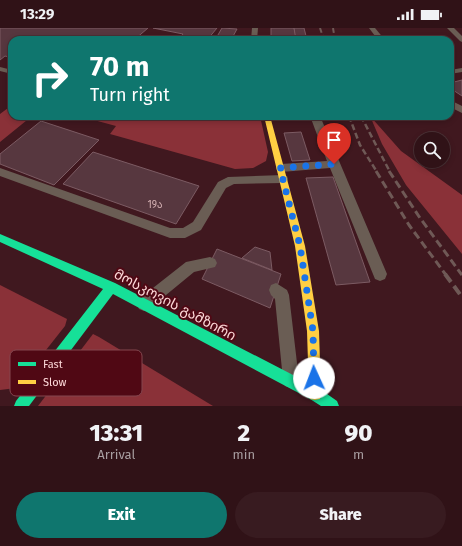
<!DOCTYPE html>
<html lang="en">
<head>
<meta charset="utf-8">
<style>
	:root { --surface:#301217; --page:#381b20; --text:#f1f3f6; --muted:#a89ea1; --line:#4b3236; --accent:#0f766e }
	body { margin:0; font-family:"Fira Sans","Noto Sans Georgian",sans-serif; background:var(--page); color:var(--text); height:100vh; display:flex; flex-direction:column; font-size:15px; white-space:nowrap }
	* { box-sizing:border-box; margin:0 }
	p { font-size:13px; color:var(--muted) }
	.icon { flex:none; width:22px; height:22px; fill:none; stroke:currentColor; stroke-width:2; stroke-linecap:round; stroke-linejoin:round }
	.map { position:relative; height:378px; overflow:hidden }
	.details { display:flex; flex-direction:column; background:var(--surface); flex:1 }
	.details>* { flex:none }
	.top-card { position:absolute; left:8px; top:8px; width:446px; height:84px; border-radius:12px; box-shadow:0 2px 6px #0003,0 0 0 1px var(--line); background:#0f766e; color:#fff; overflow:hidden }
	.controls { position:absolute; left:414px; top:104px; display:grid; gap:8px }
	.controls a { display:grid; place-items:center; width:36px; height:36px; border-radius:50%; background:var(--surface); box-shadow:0 2px 6px #0003,0 0 0 1px var(--line); font-size:20px }
	.pin { position:absolute; display:grid; place-items:center; width:34px; height:34px; color:#fff; margin:-41px -17px; border-radius:50% 50% 50% 0; rotate:-45deg; box-shadow:0 0 4px #0007 }
	.pin .icon { rotate:45deg }
	.me { position:absolute; width:44px; margin:-22px; rotate:358deg; stroke-linejoin:round; filter:drop-shadow(0 0 3px #0008) }
	.turn { display:flex; align-items:center; gap:14px; height:84px; padding:0 16px; font-size:18px }
	.turn .icon { width:52px; height:52px; stroke-width:2.5 }
	.turn b { display:block; font-size:28px; line-height:34px }
	.eta { display:flex; justify-content:space-evenly; align-items:center; height:68px; text-align:center }
	.eta b { font-size:24px; font-weight:800; line-height:28px }
	.cta { display:flex; gap:8px; margin-top:auto; padding:8px 16px }
	.cta a { flex:1; height:46px; border-radius:24px; background:var(--accent); color:#fff; font-size:16px; font-weight:800; line-height:46px; text-align:center }
	.cta a+a { background:var(--page); color:var(--text) }
	.status { display:flex; justify-content:space-between; align-items:center; height:28px; padding:0 20px; background:var(--surface); direction:ltr }
	.status svg { height:11px; fill:currentColor }
	.map>svg:first-child { display:block }
</style>
</head>
<body>
<div class="status"><b>13:29</b><svg viewBox="0 0 49 12"><path d="M0 12V9h3v3zM5 12V6h3v6zM10 12V3h3v9zM15 12V0h3v12zM26 1h20v11H26zM47 4h2v5h-2z"/></svg></div>
<div class="map">
<svg width="462" height="378" viewBox="0 0 462 378">
	<rect width="100%" height="100%" fill="#40181f"/>
	<!-- forest -->
	<g fill="#8a3138">
		<path d="M12 77V88H32L0 114V86Z"/>
		<path d="M79 88H260L268 124 266 133 253 140 235 141 110 106 116 98Z"/>
		<path d="M370 88 401 123 462 167V226L406 157 382 116Z"/>
		<path d="M0 257 67 291 65 298 16 360 0 362Z"/>
		<path d="M93 306 99 309 213 378H38Z"/>
	</g>
	<!-- building -->
	<g fill="#57373f" stroke="#7c5b63">
		<path d="M0 0H148L134 12H12V28L9 29 5 28 0 32Z"/>
		<path d="M153 0H217L207 12H178L183 6Z"/>
		<path d="M222 0 237 1 231 12H215Z"/>
		<path d="M271 0H294L296 8H271Z"/>
		<path d="M294 0H304L307 12H296Z"/>
		<path d="M462 52V68L450 60V55Z"/>
		<path d="M218 88H236V91L218 92Z"/>
		<path d="M41 93 99 112 54 157 0 136V126Z"/>
		<path d="M301 104 310 132 292 133 284 105Z"/>
		<path d="M93 124 199 158 176 196 63 156Z"/>
		<path d="M333 149 370 254 336 257 306 150Z"/>
		<path d="M255 219 270 224 272 242 242 230Z"/>
		<path d="M217 221 281 246 270 280 202 251Z"/>
	</g>
	<g fill="none" stroke-linecap="round" stroke-linejoin="round">
		<!-- lane -->
		<g fill="#6a5d54" fill-rule="evenodd">
			<path d="M252 0H258L257 12H251Z"/>
			<path d="M369 0H375L385 12H378Z"/>
			<path d="M447 0H454L462 8V14L460 13Z"/>
			<path d="M0 39 12 42V46L0 43Z"/>
			<path d="M462 40V44L450 46V42Z"/>
			<path d="M450 72 462 78V85L450 79Z"/>
			<path d="M310 88H320L387 246 385 251 380 253 375 251 330 140 281 144 277 143 276 140 277 137 281 136 327 133Z"/>
			<path d="M0 140 170 200H183L193 194 218 154 228 149 283 147 287 148 288 151 287 154 283 155 234 156 226 160 201 202 185 210H170L0 148Z"/>
			<path d="M210 229 215 231 217 235 215 239 194 244 149 281 144 283 139 281 137 276 139 271 186 234Z"/>
			<path d="M276 255 287 262 289 267 299 352 297 358 291 360 285 358 283 352 275 271 271 267 269 262 271 257Z"/>
		</g>
		<!-- fast -->
		<path fill="#16e098" fill-rule="evenodd" d="M0 206 115 255 320 361 337 373 339 378H321L310 371 113 266 29 378H14L16 373 103 261 0 214Z"/>
		<!-- slow -->
		<path fill="#ffcf43" fill-rule="evenodd" d="M264 88H270L305 218 319 303 321 366 320 371 315 372 310 371 309 366 307 303 295 218Z"/>
		<!-- rail-far3 -->
		<g stroke="#6f5956" stroke-width="2" stroke-dasharray="5 2.5" stroke-linecap="butt">
			<path d="M320 0 324 12"/>
			<path d="M333 0 335 12"/>
		</g>
		<!-- rail-far2 -->
		<g stroke="#6f5956" stroke-width="2.5" stroke-dasharray="6 3" stroke-linecap="butt">
			<path d="M349 88 360 117 377 144"/>
			<path d="M361 88 390 144"/>
		</g>
		<!-- rail-far1 -->
		<g stroke="#6f5956" stroke-width="3" stroke-dasharray="8 4" stroke-linecap="butt">
			<path d="M376 143 409 197 446 247"/>
			<path d="M389 143 420 190 462 247"/>
		</g>
		<!-- rail -->
		<path stroke="#6f5956" stroke-width="4" stroke-dasharray="10 5" stroke-linecap="butt" d="M445 246 462 269"/>
	</g>
	<g fill="none" stroke-linecap="round" stroke-linejoin="round">
		<!-- route -->
		<path stroke="#1a73e8" stroke-width="7" stroke-dasharray="0 12.6" d="M314 350 313 303 300 218 280 140 334 136"/>
	</g>
	<g text-anchor="middle" dominant-baseline="central" stroke-width="4" stroke-linejoin="round" paint-order="stroke">
		<!-- number labels -->
		<g font-size="10" fill="#d4b0b2">
			<text x="155" y="177">19ა</text>
		</g>
		<!-- near-street labels -->
		<g font-size="14" fill="#fdd8d8" stroke="#500814">
			<text transform="translate(175 277) rotate(28)">მოსკოვის გამზირი</text>
		</g>
	</g>
	<!-- legend -->
	<rect x="10" y="322" width="132" height="46" rx="6" fill="#500814" stroke="#84464f" stroke-width="1"/>
	<rect x="18" y="334" width="18" height="4" fill="#16e098"/>
	<rect x="18" y="352" width="18" height="4" fill="#ffcf43"/>
	<g font-size="11" fill="#fdd8d8">
		<text x="43" y="340">Fast</text>
		<text x="43" y="358">Slow</text>
	</g>
</svg>
<div class="controls">
<a><svg class="icon" aria-label="search" viewBox="0 0 24 24"><circle cx="10" cy="10" r="6"/><path d="M15 15l6 6"/></svg></a>
</div>
<div class="pin" style="left:334px;top:136px;background:#d93025"><svg class="icon" aria-label="arrive" viewBox="0 0 24 24"><path d="M6 21V4h12l-3 4 3 4H6"/></svg></div>
<svg class="me" style="left:314px;top:350px" viewBox="-20 -20 40 40"><circle r="19" fill="#fff"/><path d="M0-13L10 11 0 6-10 11z" fill="#1a73e8"/></svg>
<div class="top-card">
<div class="turn"><svg class="icon" aria-label="right" viewBox="0 0 24 24"><path d="M7 20v-9h11M14 6l5 5-5 5"/></svg><div><b>70 m</b>Turn right</div></div>
</div>
</div>
<section class="details">
<div class="eta">
<div><b>13:31</b><p>Arrival</p></div>
<div><b>2</b><p>min</p></div>
<div><b>90</b><p>m</p></div>
</div>
<div class="cta"><a>Exit</a><a>Share</a></div>
</section>
</body>
</html>
